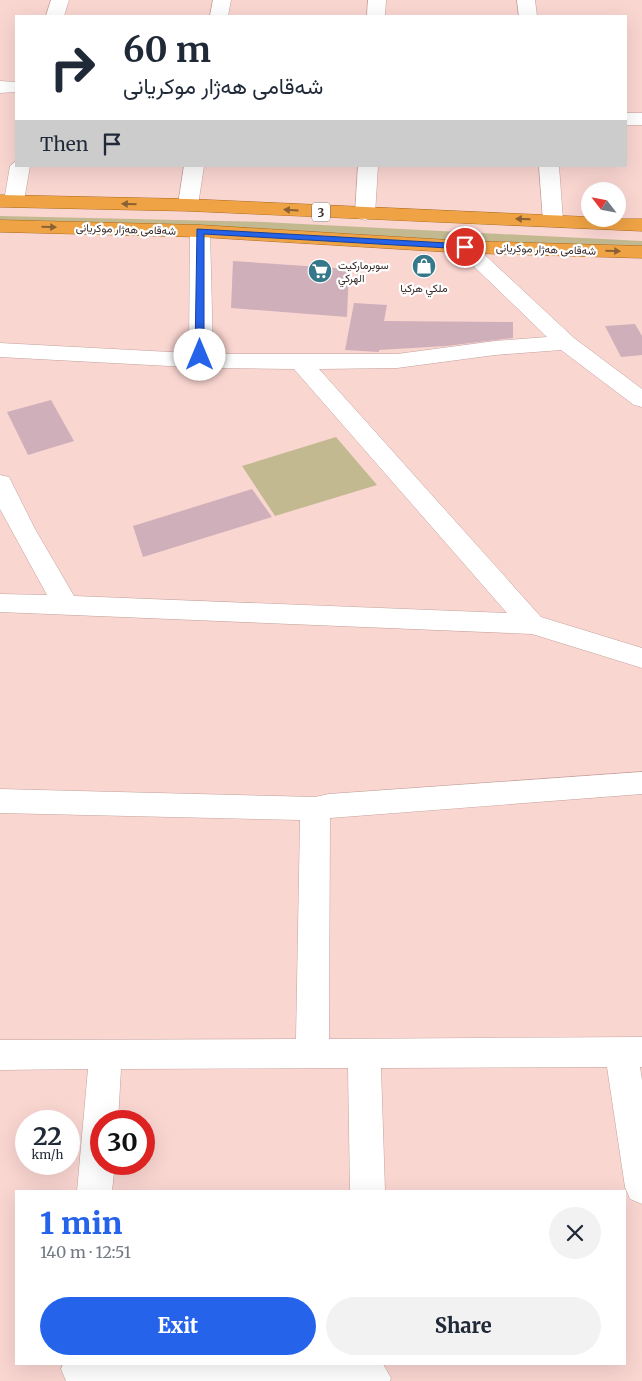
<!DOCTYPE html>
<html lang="en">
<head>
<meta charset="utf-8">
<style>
	:root { --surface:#fff; --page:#f2f2f3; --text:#1f2937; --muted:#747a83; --accent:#2563eb }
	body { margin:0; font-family:Merriweather,Vazirmatn,serif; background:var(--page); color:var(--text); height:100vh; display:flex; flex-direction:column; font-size:19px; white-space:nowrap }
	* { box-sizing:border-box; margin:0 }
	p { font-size:16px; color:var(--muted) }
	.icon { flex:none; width:28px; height:28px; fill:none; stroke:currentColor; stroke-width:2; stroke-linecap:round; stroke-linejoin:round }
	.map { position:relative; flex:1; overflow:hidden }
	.side { position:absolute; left:15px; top:1190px; width:611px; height:175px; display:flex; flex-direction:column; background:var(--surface); border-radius:0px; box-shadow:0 5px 20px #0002 }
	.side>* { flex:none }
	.guide { position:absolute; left:15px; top:15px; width:612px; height:152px; border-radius:0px; box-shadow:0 5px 20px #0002; background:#fff; color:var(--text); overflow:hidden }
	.needle { width:32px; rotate:302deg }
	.tools { position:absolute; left:581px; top:182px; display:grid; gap:10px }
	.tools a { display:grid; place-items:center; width:45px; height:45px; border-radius:50%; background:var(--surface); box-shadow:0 5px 20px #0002; font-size:25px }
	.speed { position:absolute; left:15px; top:1110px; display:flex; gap:10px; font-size:25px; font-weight:700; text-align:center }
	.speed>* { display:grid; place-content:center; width:65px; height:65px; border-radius:50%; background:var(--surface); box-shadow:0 5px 20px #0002; line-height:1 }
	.speed small { font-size:12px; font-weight:400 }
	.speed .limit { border:8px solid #d22; background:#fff; color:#111 }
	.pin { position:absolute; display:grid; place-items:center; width:42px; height:42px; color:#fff; margin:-21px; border:2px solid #fff; border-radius:50%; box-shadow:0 1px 5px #0007 }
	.me { position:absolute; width:55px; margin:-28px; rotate:0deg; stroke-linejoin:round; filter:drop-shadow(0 0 4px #0008) }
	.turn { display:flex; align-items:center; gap:18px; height:105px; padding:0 25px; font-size:22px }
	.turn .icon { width:65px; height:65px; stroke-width:2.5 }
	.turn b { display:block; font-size:35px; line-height:42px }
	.then { display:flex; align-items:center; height:48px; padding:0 25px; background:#0003; gap:10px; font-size:19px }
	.round { display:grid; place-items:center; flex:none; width:52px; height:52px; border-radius:26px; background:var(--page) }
	.headline { display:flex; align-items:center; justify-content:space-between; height:85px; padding:0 25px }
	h1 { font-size:30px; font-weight:800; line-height:38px; color:var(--accent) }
	.button { display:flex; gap:10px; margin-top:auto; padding:10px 25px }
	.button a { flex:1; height:58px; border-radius:30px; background:var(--accent); color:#fff; font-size:20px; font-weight:800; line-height:58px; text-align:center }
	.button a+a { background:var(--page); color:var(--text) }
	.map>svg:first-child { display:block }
</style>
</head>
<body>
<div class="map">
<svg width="642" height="1381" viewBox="0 0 642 1381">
	<rect width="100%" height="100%" fill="#fad6d1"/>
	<!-- green -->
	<g fill="#c2b991">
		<path d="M0 216 263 222 642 241V251L0 223Z"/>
		<path d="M336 437 377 485 275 516 242 466Z"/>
	</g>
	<!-- building -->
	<g fill="#cfafba">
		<path d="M233 261 349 269 347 317 231 308Z"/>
		<path d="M354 303 387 305 384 321 513 322V338L446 346 379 350V352L345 350Z"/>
		<path d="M635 324 642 336V355L621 357 605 326Z"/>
		<path d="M51 400 74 441 28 455 7 412Z"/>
		<path d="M252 489 272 517 143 557 133 526Z"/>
	</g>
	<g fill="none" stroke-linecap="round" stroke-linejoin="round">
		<!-- minor casing -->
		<g stroke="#c3a19c" stroke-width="1">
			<g id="minor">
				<path d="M51 0H69L64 16H46Z"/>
				<path d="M213 0H231L228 16H210Z"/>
				<path d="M368 0H386L385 16H367Z"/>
				<path d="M517 0H535L537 16H519Z"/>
				<path d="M0 81 16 82V92L0 93Z"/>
				<rect x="626" y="113" width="16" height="12"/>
				<path d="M16 161V166H30L24 201 21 205 14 207 7 205 4 201 10 166Z"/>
				<path d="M184 166H204L198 205 195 209 188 211 181 209 178 205Z"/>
				<path d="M358 166H378L375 214 372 218 365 220 358 218 355 214Z"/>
				<path d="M539 166H559L563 220 560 224 553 226 546 224 543 220Z"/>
				<path d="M200 225 207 227 210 231 213 354H397L495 341 547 337 458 251 455 247 458 243 465 241 472 243 574 338 642 389V407L634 405 561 350 495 355 397 368 319 369 541 617 642 648V668L532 634 0 612V594L47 595 0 509V475L9 477 35 529 74 596 507 613 294 369 207 368 0 357V343L189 353 190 231 193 227Z"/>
				<path d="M642 772V794L330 818 329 1039 642 1037V1067H640L642 1080V1204L630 1199 625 1187 607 1067 381 1068 385 1191H350L348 1068 121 1069 118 1121H101V1164H115L112 1191H77L88 1069 0 1070V1040L296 1039 300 820 0 813V789L315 797 329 794Z"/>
				<path d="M63 1364H383L391 1378 390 1381H66L61 1369Z"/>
			</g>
		</g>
		<!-- trunk casing -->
		<g stroke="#ac6a1d" stroke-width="1">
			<g id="trunk">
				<path d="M0 195 188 199 590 217V219H642V231L188 211 0 207Z"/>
				<path d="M0 220 200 225 465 241 642 246V258L465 253 200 237 0 232Z"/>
			</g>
		</g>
		<!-- minor -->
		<use href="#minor" fill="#fff" fill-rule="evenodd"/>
		<!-- trunk -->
		<use href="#trunk" fill="#efa344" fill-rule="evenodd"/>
	</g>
	<!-- one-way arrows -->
	<defs><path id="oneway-solid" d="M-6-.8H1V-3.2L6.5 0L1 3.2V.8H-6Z" transform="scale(1.25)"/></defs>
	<g fill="#8a6135">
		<use href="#oneway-solid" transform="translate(129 204) rotate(-178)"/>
		<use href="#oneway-solid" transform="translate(291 210) rotate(-177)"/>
		<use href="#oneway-solid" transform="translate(523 219) rotate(-178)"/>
		<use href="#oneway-solid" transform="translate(49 227) rotate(1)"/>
		<use href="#oneway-solid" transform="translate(613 251) rotate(2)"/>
	</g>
	<!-- route -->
	<path fill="#2563eb" stroke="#184099" d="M197 229 465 244 469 247 465 249 204 234V355L200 357 195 355Z"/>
	<!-- icons -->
	<defs>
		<g id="shop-disc" transform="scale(1.25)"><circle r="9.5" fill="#357889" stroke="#fff"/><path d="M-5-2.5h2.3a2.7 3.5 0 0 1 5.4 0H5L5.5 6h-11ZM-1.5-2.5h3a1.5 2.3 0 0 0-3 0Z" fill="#fff"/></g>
		<g id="supermarket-disc" transform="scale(1.25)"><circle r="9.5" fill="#357889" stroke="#fff"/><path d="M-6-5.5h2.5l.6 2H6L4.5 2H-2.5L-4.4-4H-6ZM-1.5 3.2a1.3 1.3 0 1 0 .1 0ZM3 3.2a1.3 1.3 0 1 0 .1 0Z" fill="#fff"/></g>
	</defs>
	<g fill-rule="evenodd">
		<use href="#shop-disc" x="424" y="266"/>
		<use href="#supermarket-disc" x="320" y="271"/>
	</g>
	<g text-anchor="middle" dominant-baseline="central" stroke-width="4.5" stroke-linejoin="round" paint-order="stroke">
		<!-- far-street labels -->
		<g font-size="11" fill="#382b29" stroke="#fff">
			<text transform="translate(126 229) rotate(2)">شەقامی ھەژار موکریانی</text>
			<text transform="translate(546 249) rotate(2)">شەقامی ھەژار موکریانی</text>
		</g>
		<!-- far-poi labels -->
		<g font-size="11" fill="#382b29" stroke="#fff" text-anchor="start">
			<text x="338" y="265">سوبرماركيت<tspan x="338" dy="13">الهركي</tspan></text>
			<text x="424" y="288" text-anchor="middle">ملكي هركيا</text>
		</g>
		<!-- shield labels -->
		<rect fill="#fff" stroke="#746b69" stroke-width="1" x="312" y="202.5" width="18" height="19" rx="4"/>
		<g font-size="12" font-weight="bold" fill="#382b29">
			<text x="321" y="212">3</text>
		</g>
	</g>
</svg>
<div class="tools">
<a><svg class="needle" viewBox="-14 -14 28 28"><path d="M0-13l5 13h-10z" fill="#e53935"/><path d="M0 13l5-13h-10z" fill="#747a83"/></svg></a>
</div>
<div class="speed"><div>22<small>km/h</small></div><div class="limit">30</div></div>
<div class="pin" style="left:465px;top:247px;background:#d93025"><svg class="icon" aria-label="arrive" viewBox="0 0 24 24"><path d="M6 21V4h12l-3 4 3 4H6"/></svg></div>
<svg class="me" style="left:200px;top:355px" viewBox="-20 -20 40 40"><circle r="19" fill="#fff"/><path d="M0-13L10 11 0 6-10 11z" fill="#2563eb"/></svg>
<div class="guide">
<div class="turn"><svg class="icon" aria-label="right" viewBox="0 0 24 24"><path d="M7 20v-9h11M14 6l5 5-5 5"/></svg><div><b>60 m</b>شەقامی ھەژار موکریانی</div></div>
<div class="then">Then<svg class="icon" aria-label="arrive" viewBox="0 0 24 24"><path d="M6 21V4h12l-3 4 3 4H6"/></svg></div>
</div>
<section class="side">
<div class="headline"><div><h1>1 min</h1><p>140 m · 12:51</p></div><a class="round"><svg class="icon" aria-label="close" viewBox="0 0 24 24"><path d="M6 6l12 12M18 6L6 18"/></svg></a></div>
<div class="button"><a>Exit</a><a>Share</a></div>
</section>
</div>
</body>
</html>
